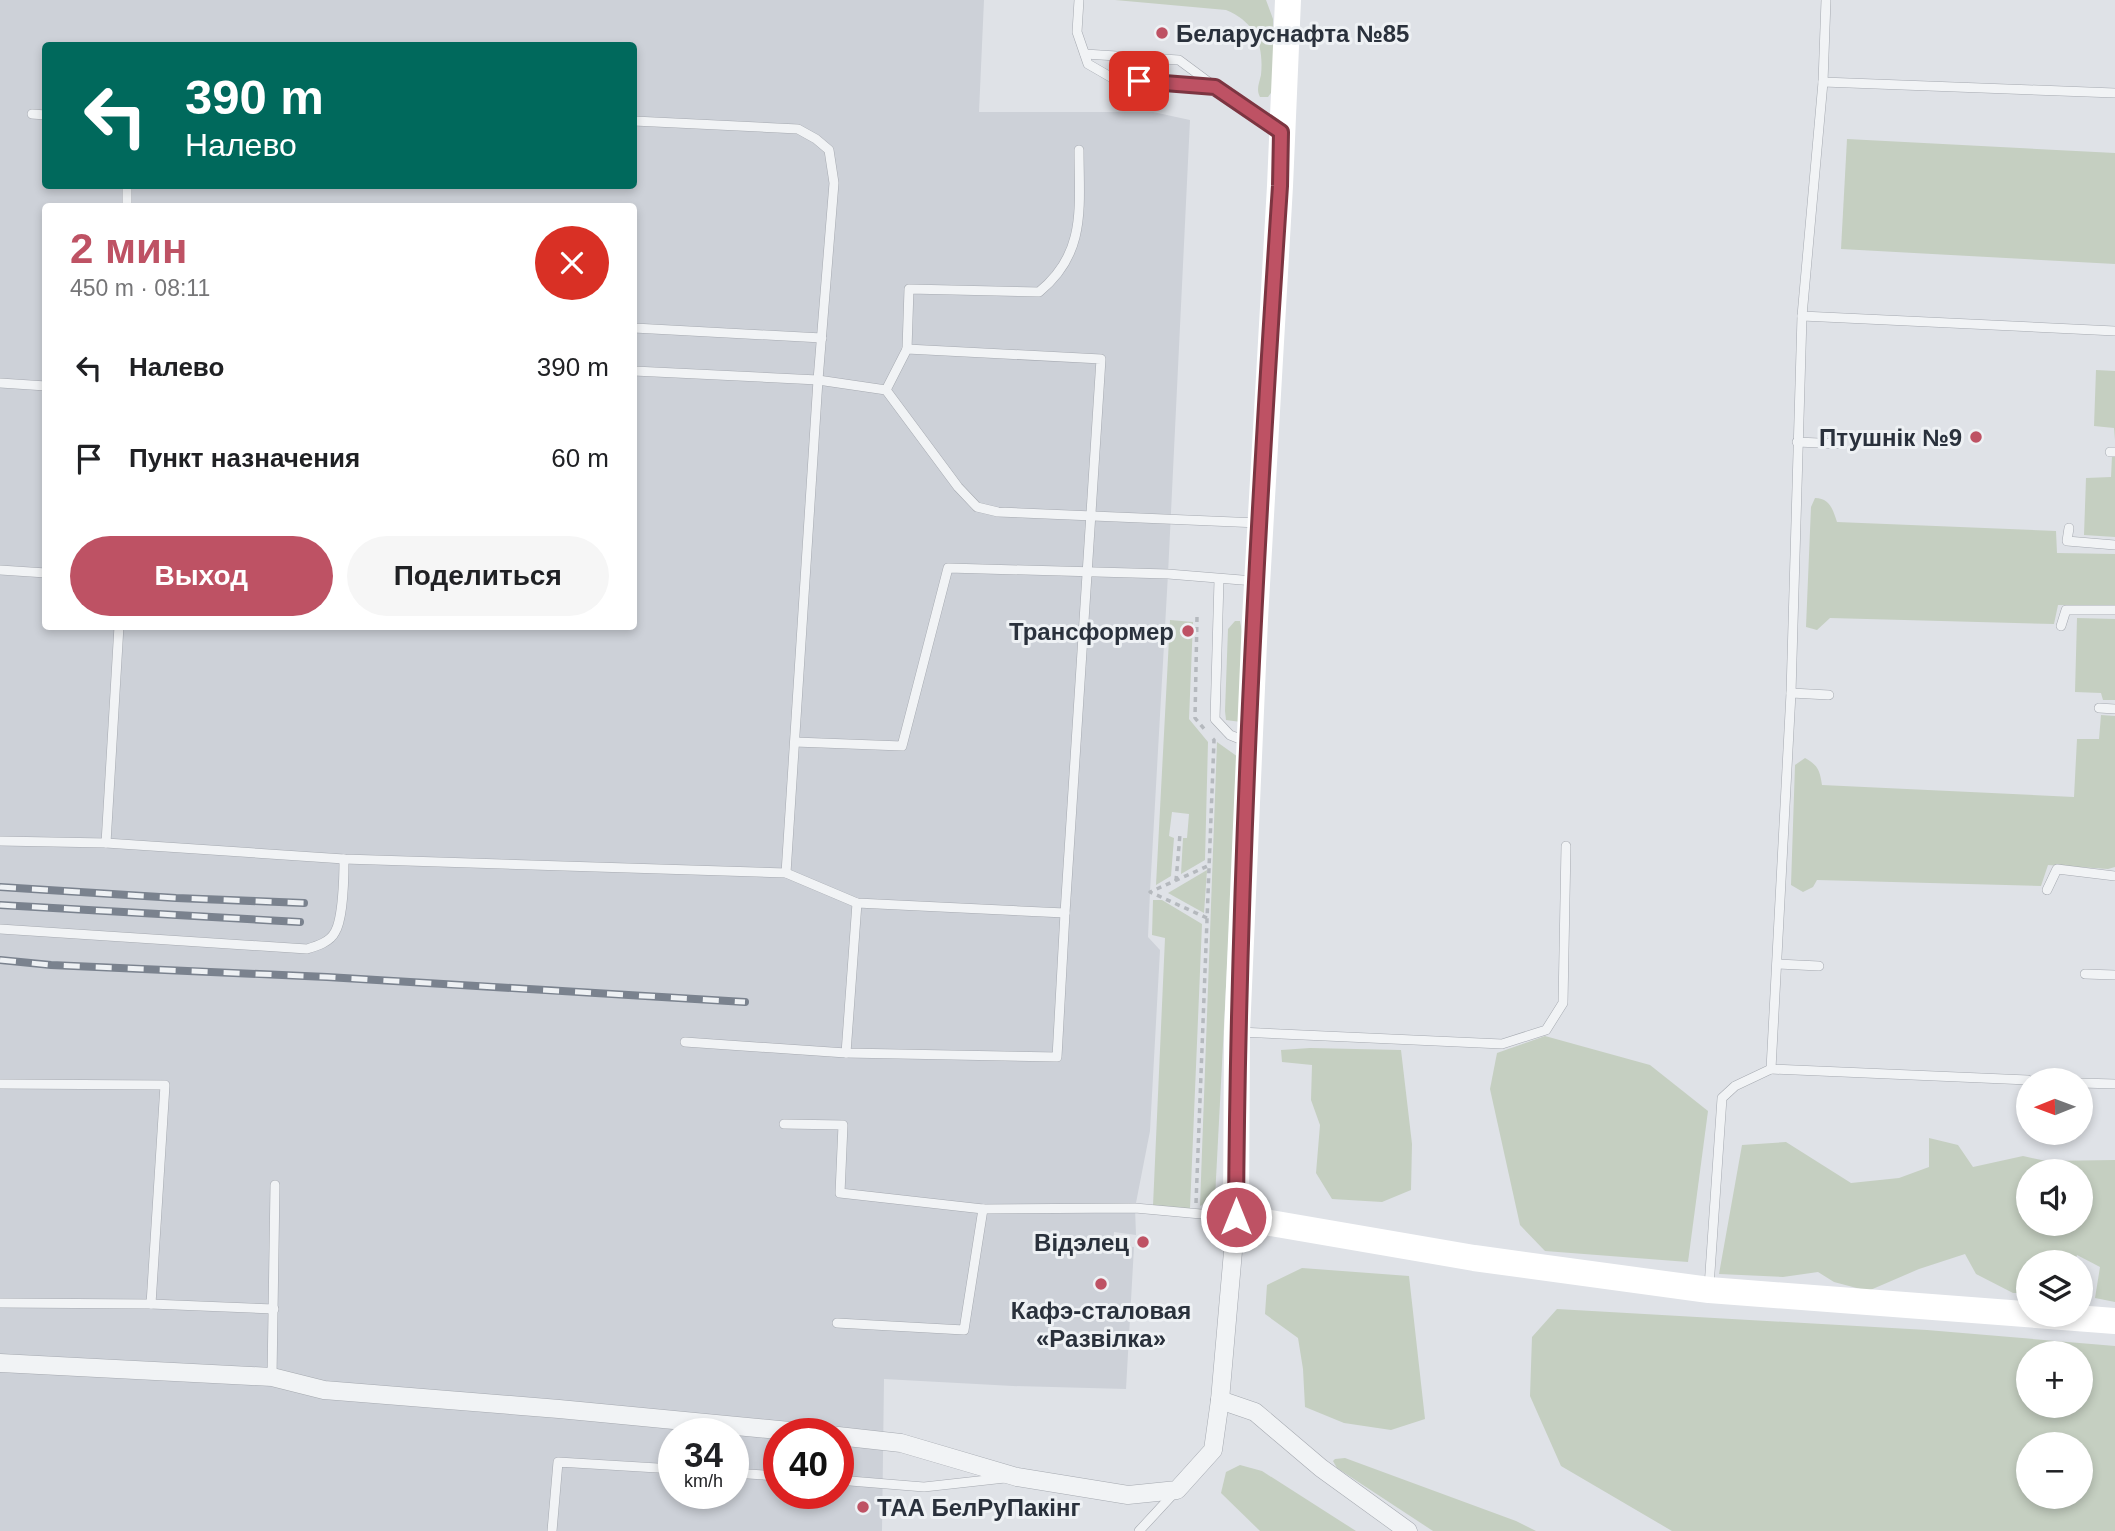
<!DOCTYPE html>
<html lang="ru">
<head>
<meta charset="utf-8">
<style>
	:root { --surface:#fff; --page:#f6f6f6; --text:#202124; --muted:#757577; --accent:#be5264 }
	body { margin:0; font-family:Helvetica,sans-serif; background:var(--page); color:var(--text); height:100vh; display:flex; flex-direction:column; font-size:26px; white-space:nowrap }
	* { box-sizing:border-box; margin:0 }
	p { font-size:23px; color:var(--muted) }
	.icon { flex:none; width:38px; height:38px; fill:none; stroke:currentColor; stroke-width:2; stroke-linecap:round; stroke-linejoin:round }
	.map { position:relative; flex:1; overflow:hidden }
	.sheet { position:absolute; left:42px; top:203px; width:595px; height:427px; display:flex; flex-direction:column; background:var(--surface); border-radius:7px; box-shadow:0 4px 10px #0003 }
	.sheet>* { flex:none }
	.hud { position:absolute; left:42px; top:42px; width:595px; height:147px; border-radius:7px; box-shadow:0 4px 10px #0003; background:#00695c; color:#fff; overflow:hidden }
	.needle { width:46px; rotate:269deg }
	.buttons { position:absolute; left:2016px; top:1068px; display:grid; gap:14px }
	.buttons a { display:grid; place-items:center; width:77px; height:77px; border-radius:50%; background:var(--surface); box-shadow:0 4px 10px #0003; font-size:35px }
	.speed { position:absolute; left:658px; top:1418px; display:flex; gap:14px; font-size:35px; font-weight:700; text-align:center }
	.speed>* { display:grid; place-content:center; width:91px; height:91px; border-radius:50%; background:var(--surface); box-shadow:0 4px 10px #0003; line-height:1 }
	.speed small { font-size:18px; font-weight:400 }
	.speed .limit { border:10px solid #d22; background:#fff; color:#111 }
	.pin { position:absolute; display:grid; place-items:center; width:60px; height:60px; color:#fff; margin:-30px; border-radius:14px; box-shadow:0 4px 10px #0006 }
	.me { position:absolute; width:77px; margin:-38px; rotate:0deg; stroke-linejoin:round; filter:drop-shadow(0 0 5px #0008) }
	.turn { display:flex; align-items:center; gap:24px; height:147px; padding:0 28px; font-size:32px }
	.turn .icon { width:91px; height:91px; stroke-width:2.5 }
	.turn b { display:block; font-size:49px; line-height:60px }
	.round { display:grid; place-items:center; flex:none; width:74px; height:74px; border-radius:37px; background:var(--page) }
	.summary { display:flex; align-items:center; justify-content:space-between; height:119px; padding:0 28px }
	h1 { font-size:42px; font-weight:600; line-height:52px; color:var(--accent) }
	.primary-button { display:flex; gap:14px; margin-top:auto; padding:14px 28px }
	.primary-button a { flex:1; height:80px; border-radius:42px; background:var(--accent); color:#fff; font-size:28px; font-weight:600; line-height:80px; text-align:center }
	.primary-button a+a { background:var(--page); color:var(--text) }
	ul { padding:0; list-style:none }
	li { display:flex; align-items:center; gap:21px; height:91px; padding:0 28px }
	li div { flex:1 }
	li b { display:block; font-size:26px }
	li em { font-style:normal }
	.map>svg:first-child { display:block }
</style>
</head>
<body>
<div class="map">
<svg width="2115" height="1531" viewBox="0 0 2115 1531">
	<rect width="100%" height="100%" fill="#dfe2e7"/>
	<!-- built -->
	<path fill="#cdd1d8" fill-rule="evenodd" d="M0 0H984L979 112H1153L1190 120 1168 574 1150 892 1148 937 1160 950 1150 1131 1135 1208 1136 1235 1114 1232 1113 1245 1134 1247 1126 1389 1013 1386 884 1379 882 1531H0ZM46 46H634V186H46ZM46 206H634V626H46ZM674 1433H733V1493H674ZM779 1433H838V1493H779Z"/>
	<!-- green -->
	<g fill="#c5cfc1" fill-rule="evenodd">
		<path d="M1115 0H1266L1273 19V90L1268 97H1260C1256 89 1259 84 1261 75 1264 44 1255 22 1226 10Z"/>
		<path d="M1847 139 2115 153V264L1841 249Z"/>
		<path d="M2096 370 2115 371V440L2114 428 2094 426Z"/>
		<path d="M2112 456H2115V537L2084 535 2086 478 2111 477Z"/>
		<path d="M1815 498C1830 498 1833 510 1837 522L2056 531 2057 553 2115 554V606L2058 605 2054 624 1830 618 1817 630 1806 627 1811 507Z"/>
		<path d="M2077 618 2115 619V700H2103L2101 693 2075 692Z"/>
		<path d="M1170 620 1193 622 1189 719 1208 742 1205 860 1181 874 1183 838H1187L1189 814 1172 812 1169 836 1174 838 1171 876 1156 885Z"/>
		<path d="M1235 621H1240L1242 632 1241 722 1226 720 1225 711 1228 629Z"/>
		<path d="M2101 715 2115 716V867L2108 869 2048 865 2041 886 1817 880 1813 887 1803 892 1791 885 1795 765 1805 758C1818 765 1820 771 1822 785L2074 797 2077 739H2099Z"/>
		<path d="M1217 742 1238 757 1215 1198 1200 1206Z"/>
		<path d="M1207 870 1204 913 1168 893Z"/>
		<path d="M1153 900H1162L1202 924 1190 1209 1153 1206 1165 938 1152 935Z"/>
		<path d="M1545 1036 1650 1065 1708 1111 1688 1262 1545 1251 1520 1225 1490 1089 1497 1053Z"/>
		<path d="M1310 1048 1401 1050 1412 1144 1411 1190 1382 1202 1332 1199 1316 1173 1320 1125 1311 1100 1312 1065 1282 1062 1281 1050Z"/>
		<path d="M1929 1138 1958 1145 1973 1167 2023 1156 2046 1161 2115 1160V1302L2095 1298 2100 1267 2077 1255 2075 1262H2028V1293H2013L1976 1274 1965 1254 1919 1269 1868 1291 1834 1282 1818 1272 1783 1277 1719 1274 1742 1145 1786 1142 1851 1183 1899 1178 1929 1167ZM2028 1171H2081V1223H2028Z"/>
		<path d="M1302 1268 1409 1276 1425 1419 1391 1430 1344 1423 1305 1407 1303 1369 1298 1338 1265 1314 1267 1285Z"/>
		<path d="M1557 1309 1927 1330 2115 1346V1531H1672L1561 1466 1530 1396 1532 1337ZM2028 1353H2081V1405H2028ZM2028 1444H2081V1496H2028Z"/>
		<path d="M1345 1458 1516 1521 1536 1531H1433L1337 1468 1333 1461 1335 1459Z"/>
		<path d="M1240 1465 1262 1471 1356 1531H1260L1221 1493 1226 1472Z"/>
	</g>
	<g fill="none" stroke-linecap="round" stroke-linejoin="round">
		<!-- lane casing -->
		<g stroke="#a5a9b0" stroke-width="10">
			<g id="lane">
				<path d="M1079 0 1077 32 1088 64 1114 79 1215 87 1277 129"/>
				<path d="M1826 0 1823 82 2115 93"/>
				<path d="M1085 54 1179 60 1214 86"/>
				<path d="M1823 82 1802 316 2115 331"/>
				<path d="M32 114 46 115"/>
				<path d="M634 121 798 129 816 139 829 150 834 183 818 380 786 873"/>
				<path d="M127 206V186"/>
				<path d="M1802 316 1791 693 1771 1069 2028 1080"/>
				<path d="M634 328 822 338"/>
				<path d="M907 349 909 289 1039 292C1087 253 1079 207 1079 150"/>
				<path d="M634 371 818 380 886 390 958 487 977 507 998 512 1259 523"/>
				<path d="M0 383 46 386"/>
				<path d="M1797 442 1841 444"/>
				<path d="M2110 452H2115"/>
				<path d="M2069 528 2067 541 2115 545"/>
				<path d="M0 570 46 573"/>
				<path d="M1219 580 1215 719 1230 735 1245 741"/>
				<path d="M2061 626 2066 610H2115"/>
				<path d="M1791 693 1829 695"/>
				<path d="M2099 708 2115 709"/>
				<path d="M795 742 902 746 948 568 1168 574 1254 581"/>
				<path d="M0 841 106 843 344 859 786 873 857 903 1065 913"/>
				<path d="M106 843 119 626"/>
				<path d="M2047 890 2057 869 2115 876"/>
				<path d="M857 903 846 1053 1057 1057 1065 913 1101 359 907 349 886 390"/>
				<path d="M0 929 307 949C317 946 330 942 335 932 343 919 344 876 344 859"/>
				<path d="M1777 964 1819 966"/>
				<path d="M2085 974 2115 975"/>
				<path d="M1239 1032 1502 1044 1546 1030 1563 1003 1566 846"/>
				<path d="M685 1042 846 1053"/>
				<path d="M2081 1083 2115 1084"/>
				<path d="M0 1084 165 1085 151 1304"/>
				<path d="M784 1124 843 1125 840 1193 983 1209 1135 1208 1234 1217"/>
				<path d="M1709 1287 1722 1098 1735 1086 1771 1069"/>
				<path d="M0 1303 151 1304 274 1309"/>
				<path d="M837 1323 964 1330 983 1209"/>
				<path d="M272 1377 275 1185"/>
				<path d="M733 1473 779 1476"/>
				<path d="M838 1480 924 1487 1005 1478"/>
				<path d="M552 1531 558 1462 674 1469"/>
				<path d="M1139 1531 1176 1491"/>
			</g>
		</g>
		<!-- street casing -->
		<g stroke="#a5a9b0" stroke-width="19">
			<g id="street">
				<path d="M0 1363 272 1377 324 1390 559 1409 810 1433"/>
				<path d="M1220 1400 1255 1412 1321 1468 1408 1531"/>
				<path d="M838 1436 901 1443 1017 1477 1128 1495 1177 1490 1213 1450 1220 1400 1236 1217"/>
			</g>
		</g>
		<!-- path -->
		<g stroke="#b5b9be" stroke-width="3.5" stroke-dasharray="5 5" stroke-linecap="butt">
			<path d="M1197 617 1195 718 1205 730"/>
			<path d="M1176 881 1180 834"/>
			<path d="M1207 918 1150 892 1210 865"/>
			<path d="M1196 1203 1214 740 1210 736"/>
		</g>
		<!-- lane -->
		<use href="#lane" stroke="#f1f3f5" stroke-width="9"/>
		<!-- street -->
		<use href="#street" stroke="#f1f3f5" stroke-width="18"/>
		<!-- secondary -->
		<path stroke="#fff" stroke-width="26" d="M1288 0 1280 186 1255 619 1237 1032 1236 1217 1474 1258 1709 1290 2115 1321"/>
		<!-- rail casing -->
		<g stroke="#7a828e" stroke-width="8">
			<g id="rail">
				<path d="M0 887 176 898 304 903"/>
				<path d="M0 905 300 922"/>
				<path d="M0 960 51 965 327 977 745 1002"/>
			</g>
		</g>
		<!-- rail -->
		<use href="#rail" stroke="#eef1f4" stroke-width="5" stroke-dasharray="16" stroke-linecap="butt"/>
	</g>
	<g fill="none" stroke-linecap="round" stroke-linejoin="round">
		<!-- route casing -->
		<g stroke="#7c3541" stroke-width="18">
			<path id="route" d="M1139 81 1215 87 1281 132 1280 186C1257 528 1238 874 1236 1217"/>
		</g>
		<!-- route -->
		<use href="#route" stroke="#be5264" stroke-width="12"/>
	</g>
	<!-- markers -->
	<g fill="#be5264" stroke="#eef1f4" stroke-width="2.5">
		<circle cx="1162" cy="33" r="7"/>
		<circle cx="1976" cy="437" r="7"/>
		<circle cx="1188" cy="631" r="7"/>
		<circle cx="1143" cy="1242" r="7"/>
		<circle cx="1101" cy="1284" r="7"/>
		<circle cx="863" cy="1507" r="7"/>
	</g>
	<g text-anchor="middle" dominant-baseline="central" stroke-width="6" stroke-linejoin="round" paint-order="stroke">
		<!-- poi labels -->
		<g font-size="24" font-weight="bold" fill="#2a313c" stroke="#eef1f4" text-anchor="end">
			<text x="1176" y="33" text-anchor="start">Беларуснафта №85</text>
			<text x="1962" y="437">Птушнік №9</text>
			<text x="1174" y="631">Трансформер</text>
			<text x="1129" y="1242">Відэлец</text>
			<text x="1101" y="1310" text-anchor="middle">Кафэ-сталовая<tspan x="1101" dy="28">«Развілка»</tspan></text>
			<text x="877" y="1507" text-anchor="start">ТАА БелРуПакінг</text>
		</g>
	</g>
</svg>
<div class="buttons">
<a><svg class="needle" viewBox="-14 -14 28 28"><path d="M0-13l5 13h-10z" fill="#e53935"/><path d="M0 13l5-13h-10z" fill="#757577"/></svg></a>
<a><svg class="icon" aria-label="sound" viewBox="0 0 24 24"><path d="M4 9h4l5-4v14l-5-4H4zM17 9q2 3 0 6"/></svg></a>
<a><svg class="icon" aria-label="layers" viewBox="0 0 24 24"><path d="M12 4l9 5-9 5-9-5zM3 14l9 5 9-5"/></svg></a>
<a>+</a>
<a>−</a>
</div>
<div class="speed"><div>34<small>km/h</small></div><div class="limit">40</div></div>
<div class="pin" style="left:1139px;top:81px;background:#d93025"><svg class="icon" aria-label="arrive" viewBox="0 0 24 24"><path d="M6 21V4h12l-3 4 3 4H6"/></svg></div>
<svg class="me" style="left:1236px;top:1217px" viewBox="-20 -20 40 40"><circle r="17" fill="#be5264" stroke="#fff" stroke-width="3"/><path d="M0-11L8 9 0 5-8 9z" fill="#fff"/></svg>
<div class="hud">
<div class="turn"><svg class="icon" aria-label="left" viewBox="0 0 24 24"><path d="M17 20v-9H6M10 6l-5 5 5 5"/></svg><div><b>390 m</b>Налево</div></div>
</div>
<section class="sheet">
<div class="summary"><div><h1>2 мин</h1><p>450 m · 08:11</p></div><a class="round" style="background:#d93025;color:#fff"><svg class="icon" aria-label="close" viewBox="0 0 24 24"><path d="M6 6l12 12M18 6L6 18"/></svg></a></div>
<ul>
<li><svg class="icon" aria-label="left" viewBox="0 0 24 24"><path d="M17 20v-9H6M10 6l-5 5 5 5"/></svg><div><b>Налево</b></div><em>390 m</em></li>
<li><svg class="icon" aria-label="arrive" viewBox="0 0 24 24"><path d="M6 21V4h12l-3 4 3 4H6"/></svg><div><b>Пункт назначения</b></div><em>60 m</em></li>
</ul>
<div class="primary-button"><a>Выход</a><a>Поделиться</a></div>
</section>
</div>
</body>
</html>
